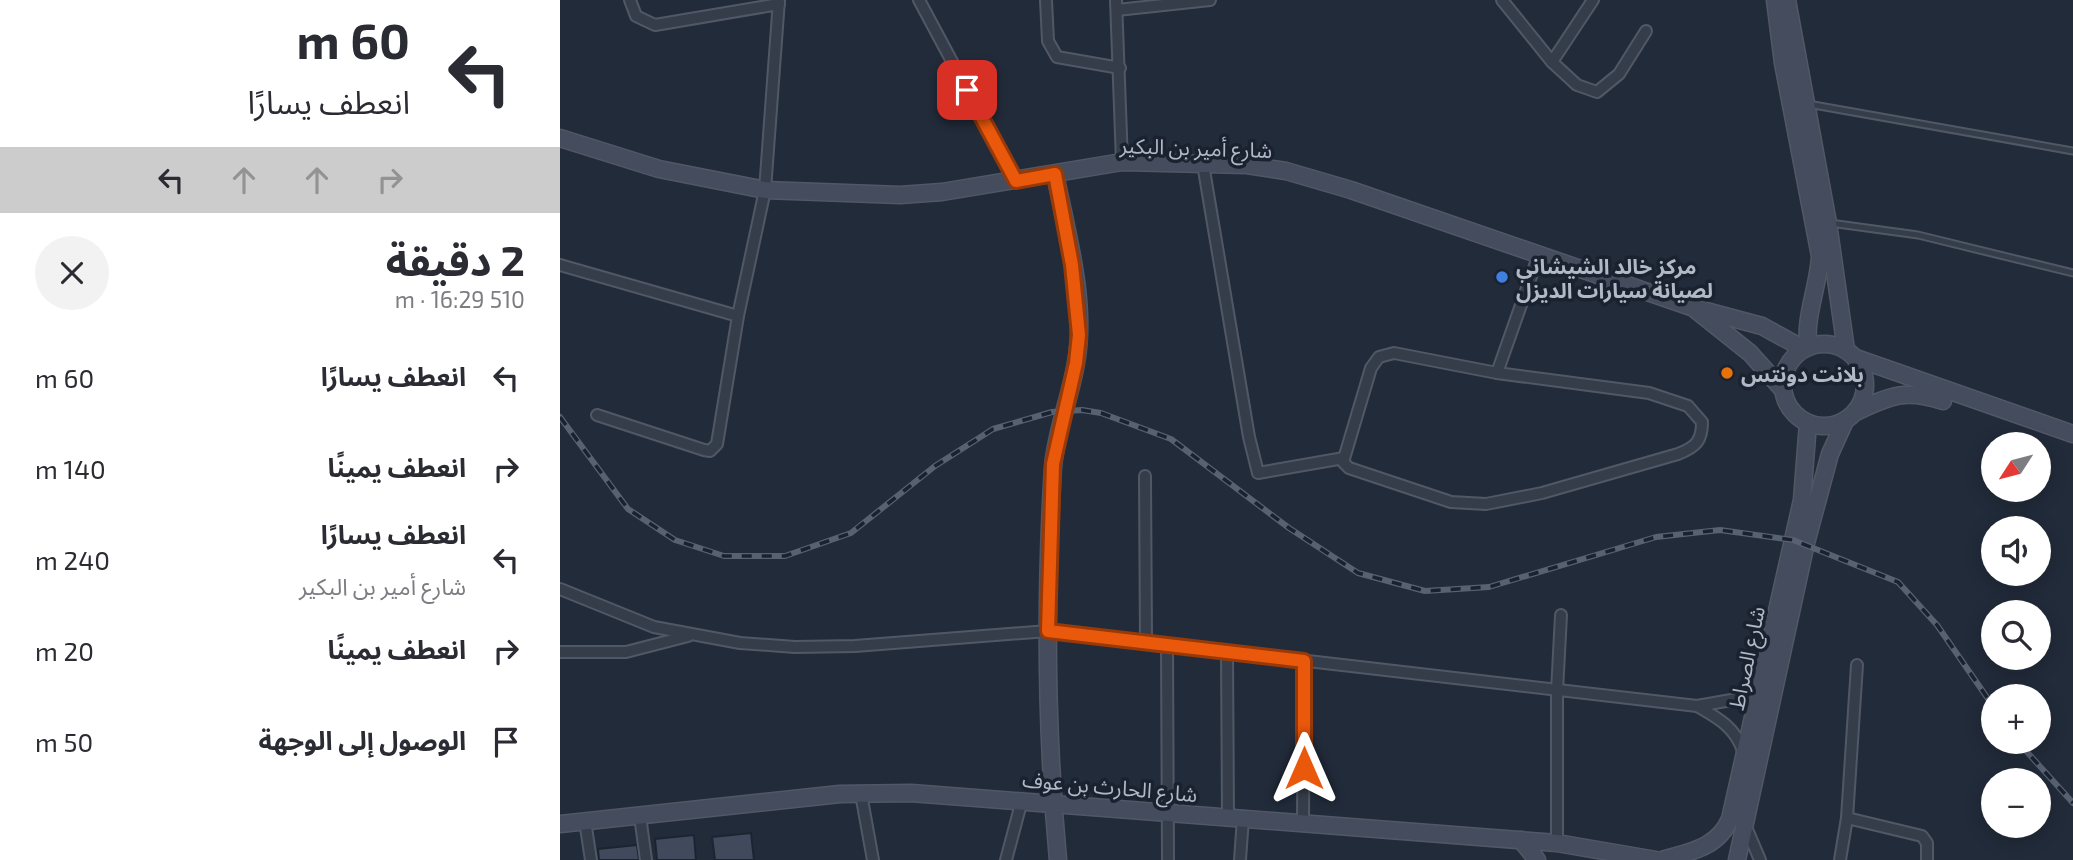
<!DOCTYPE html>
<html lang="ar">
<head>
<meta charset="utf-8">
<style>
	:root { --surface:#fff; --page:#f2f2f3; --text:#2b2b33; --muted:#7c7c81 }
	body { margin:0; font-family:"Exo 2","Noto Sans Arabic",sans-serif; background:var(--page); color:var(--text); direction:rtl; height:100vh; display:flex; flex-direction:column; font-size:26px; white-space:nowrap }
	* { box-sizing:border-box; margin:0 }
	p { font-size:23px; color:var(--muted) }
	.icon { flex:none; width:38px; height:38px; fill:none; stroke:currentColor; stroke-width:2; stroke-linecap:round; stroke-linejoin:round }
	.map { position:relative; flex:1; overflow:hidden; direction:ltr }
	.panel { display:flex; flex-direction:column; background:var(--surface); width:560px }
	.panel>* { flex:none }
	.guide { background:#fff; color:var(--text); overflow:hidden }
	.needle { width:46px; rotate:234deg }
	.controls { position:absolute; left:1421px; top:432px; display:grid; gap:14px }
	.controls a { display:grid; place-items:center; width:70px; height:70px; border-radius:50%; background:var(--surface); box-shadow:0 4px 18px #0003; font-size:35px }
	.pin { position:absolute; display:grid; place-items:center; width:60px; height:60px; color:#fff; margin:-30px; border-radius:14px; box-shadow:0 4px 10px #0006 }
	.me { position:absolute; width:77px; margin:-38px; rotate:0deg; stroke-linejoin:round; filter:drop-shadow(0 0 5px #0008) }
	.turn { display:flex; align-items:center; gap:24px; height:147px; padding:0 35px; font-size:32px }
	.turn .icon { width:91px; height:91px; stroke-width:2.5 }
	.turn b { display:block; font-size:49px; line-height:60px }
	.lanes { display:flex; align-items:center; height:66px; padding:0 35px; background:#0003; justify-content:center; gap:35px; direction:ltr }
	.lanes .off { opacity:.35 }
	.round { display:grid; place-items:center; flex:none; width:74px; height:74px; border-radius:37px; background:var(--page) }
	.overview { display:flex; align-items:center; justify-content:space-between; height:119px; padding:0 35px }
	h1 { font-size:42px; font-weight:700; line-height:52px }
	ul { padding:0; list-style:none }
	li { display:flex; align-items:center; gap:21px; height:91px; padding:0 35px }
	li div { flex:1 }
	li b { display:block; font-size:26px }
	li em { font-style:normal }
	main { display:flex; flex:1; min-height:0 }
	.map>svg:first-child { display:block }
</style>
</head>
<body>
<main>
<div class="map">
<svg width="1513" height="860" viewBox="0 0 1513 860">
	<rect width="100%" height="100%" fill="#222b3a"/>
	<!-- building -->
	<g fill="#414a5c" stroke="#1d2431" stroke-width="2">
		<path d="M191 833 194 860H155L152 837Z"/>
		<path d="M134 835 136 860H97L95 839Z"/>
		<path d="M77 845 79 860H39L38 849Z"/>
	</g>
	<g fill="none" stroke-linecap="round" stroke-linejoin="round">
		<!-- lane casing -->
		<g stroke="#515865" stroke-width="9">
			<g id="lane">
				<path d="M1248 104 1513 151"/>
				<path d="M1270 223 1358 235 1513 273"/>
			</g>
		</g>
		<!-- street casing -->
		<g stroke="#515865" stroke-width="14">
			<g id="street">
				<path d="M70 0 76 16 95 25 219 4"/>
				<path d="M359 0 456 181"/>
				<path d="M486 0 488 41 497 57 560 68"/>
				<path d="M556 0 562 162"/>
				<path d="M942 0 992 62 1033 0"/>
				<path d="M557 10 650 0"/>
				<path d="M992 62 1017 85 1037 92 1059 74 1086 31"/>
				<path d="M643 164 689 437 698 473 784 458"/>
				<path d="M0 265 178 316"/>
				<path d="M834 353 937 373 1089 393 1128 406 1142 422C1142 441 1136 447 1118 454L982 493 926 504 891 502 789 468 783 462 811 368 819 357Z"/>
				<path d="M937 373 979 254"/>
				<path d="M37 415 144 450 150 451 157 444 178 316 205 190 219 0"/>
				<path d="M585 476 586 641"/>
				<path d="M0 589 94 627 180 643 235 647 295 646 488 631 1137 706 1200 695"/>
				<path d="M607 644 608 860"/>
				<path d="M667 651 668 818"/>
				<path d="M0 652H66L128 636"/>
				<path d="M1137 706C1158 718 1175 727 1183 751"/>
				<path d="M301 794 313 860"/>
				<path d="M80 816 86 860"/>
				<path d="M1287 818 1362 836 1367 843V860"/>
				<path d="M25 821 31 860"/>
				<path d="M743 822 744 661"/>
				<path d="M1186 827 1200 860"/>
				<path d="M997 843V691L1001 615"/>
				<path d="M446 860 462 800"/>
				<path d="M680 860 683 818"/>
				<path d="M1280 860 1287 818 1297 665"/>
			</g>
		</g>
		<!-- secondary casing -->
		<g stroke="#515865" stroke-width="19">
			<g id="secondary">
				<path d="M1215 0 1223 63 1260 256C1259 285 1243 321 1249 347"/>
				<path d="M1227 0 1268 223 1286 350"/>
				<path d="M0 138 99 169 205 190 340 195 382 192 562 162 687 165 726 171 791 190 1131 307 1202 326 1244 349"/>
				<path d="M495 174C507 234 527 302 516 363 510 398 496 432 493 467 485 597 486 731 498 860"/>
				<path d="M1136 310 1190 353 1223 390"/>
				<circle cx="1264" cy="385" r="41"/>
				<path d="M1296 358 1513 434"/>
				<path d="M1296 412C1331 395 1346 389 1383 401"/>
				<path d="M0 824 280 794 351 793 997 843 1096 860"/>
				<path d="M961 840 977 860"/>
				<path d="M1102 860C1129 852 1158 848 1170 819L1242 500 1248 423"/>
				<path d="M1177 860 1246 543 1270 454 1285 421"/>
			</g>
		</g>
		<!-- lane -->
		<use href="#lane" stroke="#363d4a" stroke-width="5"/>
		<!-- street -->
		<use href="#street" stroke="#363d4a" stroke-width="10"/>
		<!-- secondary -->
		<use href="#secondary" stroke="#444c5d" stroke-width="16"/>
		<!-- rail casing -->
		<g stroke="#586171" stroke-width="6">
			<g id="rail">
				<path d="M0 417 68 509 115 540 164 556H225L291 533 375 466 433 429 492 412 522 410 541 413 611 439 729 528 798 573 865 591 929 587 1096 537 1160 530 1233 540 1338 582 1377 625 1433 706"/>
				<path d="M1458 742 1513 803"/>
			</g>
		</g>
		<!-- rail -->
		<use href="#rail" stroke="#1b222f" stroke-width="3.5" stroke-dasharray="10" stroke-linecap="butt"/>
	</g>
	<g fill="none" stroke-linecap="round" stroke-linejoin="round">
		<!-- route casing -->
		<g stroke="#983908" stroke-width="18">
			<path id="route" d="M407 90 456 181 495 174 512 265 519 335 516 363 493 464 488 631 744 661V768"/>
		</g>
		<!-- route -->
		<use href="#route" stroke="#ea580c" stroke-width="12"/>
	</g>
	<!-- markers -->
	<circle fill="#3f7fe0" stroke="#1b222f" stroke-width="2.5" cx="942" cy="277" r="7"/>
	<circle fill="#e8710a" stroke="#1b222f" stroke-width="2.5" cx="1167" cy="373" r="7"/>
	<g text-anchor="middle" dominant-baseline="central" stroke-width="7" stroke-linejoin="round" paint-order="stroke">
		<!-- street labels -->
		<g font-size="21" fill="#b1b8c6" stroke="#1b222f">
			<text transform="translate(636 147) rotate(2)">شارع أمير بن البكير</text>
			<text transform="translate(1186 658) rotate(-78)">شارع الصراط</text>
			<text transform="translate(550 786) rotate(5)">شارع الحارث بن عوف</text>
		</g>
		<!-- poi labels -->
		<g font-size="21" font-weight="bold" fill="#b1b8c6" stroke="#1b222f" text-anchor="start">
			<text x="956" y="265">مركز خالد الشيشاني<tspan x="956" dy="24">لصيانة سيارات الديزل</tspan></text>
			<text x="1181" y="373">بلانت دونتس</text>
		</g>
	</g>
</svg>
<div class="controls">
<a><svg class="needle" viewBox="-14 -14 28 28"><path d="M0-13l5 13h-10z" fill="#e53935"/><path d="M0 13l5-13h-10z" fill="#7c7c81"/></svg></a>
<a><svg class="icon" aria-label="sound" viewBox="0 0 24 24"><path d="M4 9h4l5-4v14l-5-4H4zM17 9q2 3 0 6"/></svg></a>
<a><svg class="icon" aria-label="search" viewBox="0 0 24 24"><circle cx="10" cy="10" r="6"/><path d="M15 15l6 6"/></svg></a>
<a>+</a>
<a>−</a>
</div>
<div class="pin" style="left:407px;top:90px;background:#d93025"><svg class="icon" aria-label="arrive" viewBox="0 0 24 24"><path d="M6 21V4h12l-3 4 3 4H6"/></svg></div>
<svg class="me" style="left:744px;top:768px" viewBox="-20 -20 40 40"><path d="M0-17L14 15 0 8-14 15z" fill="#ea580c" stroke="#fff" stroke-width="4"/></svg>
</div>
<section class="panel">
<div class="guide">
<div class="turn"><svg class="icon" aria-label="left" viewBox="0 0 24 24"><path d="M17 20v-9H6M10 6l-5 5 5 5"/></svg><div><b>60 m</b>انعطف يسارًا</div></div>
<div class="lanes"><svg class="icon" aria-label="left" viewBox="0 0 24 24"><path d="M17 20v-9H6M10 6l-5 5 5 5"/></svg><svg class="icon off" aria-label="ahead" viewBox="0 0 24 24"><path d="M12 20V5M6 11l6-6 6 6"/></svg><svg class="icon off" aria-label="ahead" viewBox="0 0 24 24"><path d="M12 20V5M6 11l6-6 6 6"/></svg><svg class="icon off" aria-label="right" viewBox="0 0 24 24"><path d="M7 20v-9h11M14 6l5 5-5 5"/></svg></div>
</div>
<div class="overview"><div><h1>2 دقيقة</h1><p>510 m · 16:29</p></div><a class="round"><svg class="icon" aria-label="close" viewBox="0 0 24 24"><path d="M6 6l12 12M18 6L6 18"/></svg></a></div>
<ul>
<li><svg class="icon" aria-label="left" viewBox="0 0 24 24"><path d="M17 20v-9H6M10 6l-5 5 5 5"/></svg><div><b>انعطف يسارًا</b></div><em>60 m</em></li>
<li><svg class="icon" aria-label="right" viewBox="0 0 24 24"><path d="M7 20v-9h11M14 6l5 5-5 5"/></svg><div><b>انعطف يمينًا</b></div><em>140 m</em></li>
<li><svg class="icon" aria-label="left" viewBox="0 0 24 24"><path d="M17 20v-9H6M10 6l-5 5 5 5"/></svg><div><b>انعطف يسارًا</b><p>شارع أمير بن البكير</p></div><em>240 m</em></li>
<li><svg class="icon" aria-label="right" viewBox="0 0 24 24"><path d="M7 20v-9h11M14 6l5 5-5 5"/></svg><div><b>انعطف يمينًا</b></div><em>20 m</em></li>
<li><svg class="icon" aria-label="arrive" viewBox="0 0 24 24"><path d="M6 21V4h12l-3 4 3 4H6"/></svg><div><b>الوصول إلى الوجهة</b></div><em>50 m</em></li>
</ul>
</section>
</main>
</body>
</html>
